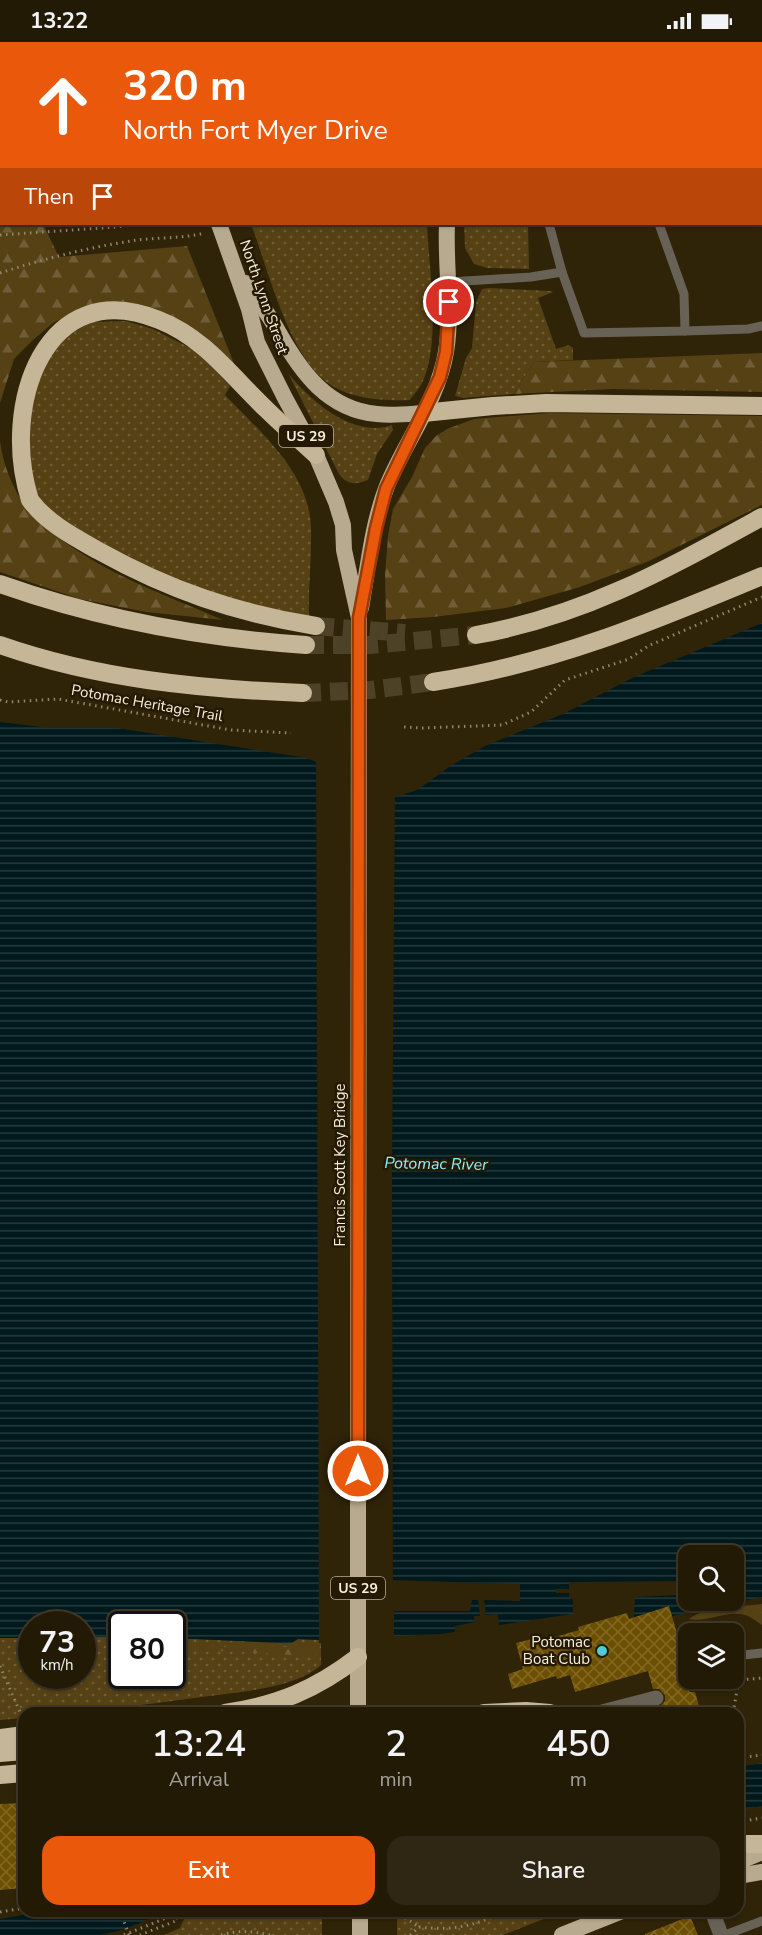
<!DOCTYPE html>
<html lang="en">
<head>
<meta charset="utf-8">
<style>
	:root { --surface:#231a06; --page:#2f2714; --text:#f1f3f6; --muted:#a3a19b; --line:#403828; --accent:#ea580c }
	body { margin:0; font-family:"Nunito Sans",sans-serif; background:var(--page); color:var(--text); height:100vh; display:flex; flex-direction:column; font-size:22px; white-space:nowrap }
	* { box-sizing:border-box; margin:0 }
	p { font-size:20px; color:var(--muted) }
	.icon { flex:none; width:33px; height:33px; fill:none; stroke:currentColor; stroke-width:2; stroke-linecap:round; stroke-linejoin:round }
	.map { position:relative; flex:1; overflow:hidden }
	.drawer { position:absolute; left:18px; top:1665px; width:726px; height:210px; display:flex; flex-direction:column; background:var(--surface); border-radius:18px; box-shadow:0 2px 4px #0004,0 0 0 2px var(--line) }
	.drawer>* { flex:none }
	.top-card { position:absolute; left:0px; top:0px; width:762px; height:183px; box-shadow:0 2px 4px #0004,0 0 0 2px var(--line); background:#ea580c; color:#fff; overflow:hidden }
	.fabs { position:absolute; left:678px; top:1503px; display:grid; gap:12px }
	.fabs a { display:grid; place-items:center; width:66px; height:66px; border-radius:12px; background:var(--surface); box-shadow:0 2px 4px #0004,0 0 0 2px var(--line); font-size:30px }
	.speed { position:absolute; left:18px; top:1569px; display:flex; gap:12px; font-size:30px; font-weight:700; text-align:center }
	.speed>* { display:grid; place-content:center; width:78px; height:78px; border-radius:50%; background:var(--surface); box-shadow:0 2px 4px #0004,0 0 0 2px var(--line); line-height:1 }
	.speed small { font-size:15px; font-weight:400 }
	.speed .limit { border:3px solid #111; border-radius:9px; background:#fff; color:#111 }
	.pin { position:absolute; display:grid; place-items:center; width:51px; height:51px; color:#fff; margin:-26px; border:3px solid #fff; border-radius:50%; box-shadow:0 2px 6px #0007 }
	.me { position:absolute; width:66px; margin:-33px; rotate:0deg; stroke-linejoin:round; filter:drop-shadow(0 0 4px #0008) }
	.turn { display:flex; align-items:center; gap:21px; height:126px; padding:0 24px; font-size:27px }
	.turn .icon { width:78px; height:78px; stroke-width:2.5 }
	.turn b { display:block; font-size:42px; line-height:51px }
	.then { display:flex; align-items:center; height:57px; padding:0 24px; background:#0003; gap:12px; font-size:22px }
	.eta { display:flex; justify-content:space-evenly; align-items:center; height:102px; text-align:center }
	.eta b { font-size:36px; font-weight:600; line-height:42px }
	.primary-button { display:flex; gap:12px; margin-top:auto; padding:12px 24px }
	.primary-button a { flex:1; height:69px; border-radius:18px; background:var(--accent); color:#fff; font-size:24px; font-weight:600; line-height:69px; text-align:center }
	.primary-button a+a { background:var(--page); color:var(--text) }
	.status { display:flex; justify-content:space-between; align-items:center; height:42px; padding:0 30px; background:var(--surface); direction:ltr }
	.status svg { height:16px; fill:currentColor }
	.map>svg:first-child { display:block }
</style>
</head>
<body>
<div class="status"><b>13:22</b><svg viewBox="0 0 49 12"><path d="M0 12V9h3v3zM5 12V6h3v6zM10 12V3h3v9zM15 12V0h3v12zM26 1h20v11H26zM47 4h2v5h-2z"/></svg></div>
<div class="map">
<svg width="762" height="1893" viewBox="0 0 762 1893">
	<defs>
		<pattern id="grass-dots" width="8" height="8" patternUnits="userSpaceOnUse" patternTransform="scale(1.5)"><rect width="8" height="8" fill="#554114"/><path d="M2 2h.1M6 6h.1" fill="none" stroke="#6e5d36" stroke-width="1.8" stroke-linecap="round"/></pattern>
		<pattern id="forest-firs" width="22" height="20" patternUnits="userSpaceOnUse" patternTransform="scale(1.5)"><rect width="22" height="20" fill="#554114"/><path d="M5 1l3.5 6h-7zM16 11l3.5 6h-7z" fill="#6e5d36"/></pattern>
		<pattern id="water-rules" width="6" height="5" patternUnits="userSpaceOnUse" patternTransform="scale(1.5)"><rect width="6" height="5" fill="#00191d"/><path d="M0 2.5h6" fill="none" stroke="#263b3d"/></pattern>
		<pattern id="building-cross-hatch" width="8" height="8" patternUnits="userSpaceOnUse" patternTransform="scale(1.5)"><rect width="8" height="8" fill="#6c4f00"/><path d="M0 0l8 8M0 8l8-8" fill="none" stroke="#826925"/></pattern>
	</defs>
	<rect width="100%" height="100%" fill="#2f2308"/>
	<!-- grass -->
	<g fill="url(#grass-dots)">
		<path d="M197 0H494L490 2Z"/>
		<path d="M251 182H427C429 228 441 297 423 339 420 346 414 352 410 358 382 359 348 357 325 339 287 308 268 227 251 182Z"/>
		<path d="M464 182H528L529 227 487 226 474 222 465 206Z"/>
		<path d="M489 246 551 249 553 250 538 256 556 307 569 303 573 306V318L534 320 513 352 463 356 455 354 466 316 472 306 476 260 482 247Z"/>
		<path d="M126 279 153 287 202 312 230 344 225 353C260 390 308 429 311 484 312 515 308 545 309 576L246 565 134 522 69 482 47 466 33 449 14 379 38 312 91 280Z"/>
		<path d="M288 331C310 358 353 397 392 383L393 388 377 412 368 438C356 443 347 443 339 432Z"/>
		<path d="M83 1595H121L122 1634H172L173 1596 283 1601H291L298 1597 321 1598V1623C295 1647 236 1650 202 1655 143 1663 84 1671 24 1671V1676L0 1678V1596H31L32 1634H82Z"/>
		<path d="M192 1869H322V1893H164L180 1886 187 1871Z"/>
		<path d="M397 1869H564L503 1893H397Z"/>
	</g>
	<!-- forest -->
	<g fill="url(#forest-firs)">
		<path d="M0 177 2 182H43L59 215 187 204 235 324 213 303 99 264 74 270 53 281 33 298 14 317 0 361Z"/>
		<path d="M762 311V350L613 347 513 352 534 320Z"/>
		<path d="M549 371 762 374V463L649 519 580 545 506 566 433 575 386 578 385 533 388 494 393 467 412 435 425 406 436 394 447 387 474 377Z"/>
		<path d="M0 399C3 423 13 447 27 467 32 474 41 480 47 486 97 529 163 552 223 578L146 570 80 557 0 530Z"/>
		<path d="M762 1562V1583C757 1580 750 1574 745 1573 726 1568 707 1581 689 1577 708 1563 739 1565 762 1562Z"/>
		<path d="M173 1601 224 1605 238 1602 287 1605 305 1602 315 1604 318 1611 310 1614 173 1606Z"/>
	</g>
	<!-- water -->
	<g fill="url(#water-rules)" fill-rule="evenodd">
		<path d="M762 581V1555L672 1574 669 1566 634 1575 621 1569H592L441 1592 321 1598 298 1597 291 1601H283L173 1596 172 1582H122L121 1595H83L82 1582H32L31 1596H0V680L42 685 117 686 307 716 331 726 352 742 379 753 399 754 417 748 452 723 485 704 563 672 632 636ZM688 1514H734V1558H688Z"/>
		<path d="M762 1721V1764L738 1768V1725Z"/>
		<path d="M46 1869H169L122 1888 101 1893H0V1877Z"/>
	</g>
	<!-- pier -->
	<g fill="#2f2308">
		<path d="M316 716 333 723 354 740 380 750 395 751 392 1138 393 1538 520 1542V1559L484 1558 486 1573 498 1572 499 1584 455 1590V1584L475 1580 474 1574H480L478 1558H472L470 1569H394V1597L319 1601Z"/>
		<path d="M688 1539V1548H683V1553L635 1555 634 1575H623L619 1572 573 1575V1557L569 1556V1551H556V1547H569V1540Z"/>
	</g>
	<!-- building -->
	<g fill="url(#building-cross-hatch)">
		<path d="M669 1564 688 1629V1636L691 1638 687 1641V1646L690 1650H695L701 1671H661L659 1665 665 1659V1653L659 1647H653L648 1629 575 1650 570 1633 557 1637 556 1634 512 1647 508 1632 523 1627 516 1601 532 1597 533 1600 545 1596V1598L579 1588 578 1585 627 1571 629 1577Z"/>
		<path d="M24 1761V1846L0 1848V1762Z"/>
		<path d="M690 1874 698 1893H645V1892Z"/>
	</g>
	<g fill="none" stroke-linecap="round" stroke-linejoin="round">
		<!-- motorway-tunnel -->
		<g stroke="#4d4128" stroke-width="18" stroke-dasharray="18 9" stroke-linecap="butt">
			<path d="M148 2 155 0"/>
			<path d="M327 2 334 0"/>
			<path d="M316 584 405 591"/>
			<path d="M306 603H371L476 593"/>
			<path d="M303 651 370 648 433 640"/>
		</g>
		<!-- path -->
		<g stroke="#8f8670" stroke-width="3" stroke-dasharray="1.5 4.5" stroke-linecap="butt">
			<path d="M131 0 132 2"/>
			<path d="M221 0V2"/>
			<path d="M275 0 276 2"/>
			<path d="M357 0 358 2"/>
			<path d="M422 0V2"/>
			<path d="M620 0 621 2"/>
			<path d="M344 2 349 0"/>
			<path d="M395 2 399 0"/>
			<path d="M457 2 462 0"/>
			<path d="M746 2 750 0"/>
			<path d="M760 12 762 11"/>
			<path d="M0 193 116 185 137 182"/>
			<path d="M0 231C43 217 86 206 131 199 155 195 181 197 205 191"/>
			<path d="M0 658 8 660 58 657 231 688 291 691"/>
			<path d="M404 685 421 686 502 683 531 670 565 638 629 617 648 604 762 555"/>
			<path d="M0 1624 23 1677"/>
			<path d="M717 1640 762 1636"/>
			<path d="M733 1671 739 1637"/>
			<path d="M738 1716 762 1713"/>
			<path d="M738 1780 762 1776"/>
			<path d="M395 1869 419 1885"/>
			<path d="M0 1870 24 1866"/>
			<path d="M176 1872 184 1869"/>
			<path d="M124 1893 176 1872 178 1878 140 1893"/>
			<path d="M221 1893C238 1888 253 1889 270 1893"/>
			<path d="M410 1893 419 1885C453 1889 475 1884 505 1869"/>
		</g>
		<!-- service -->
		<g stroke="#686256" stroke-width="9">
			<path d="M760 32 762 31"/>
			<path d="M562 230 584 291 685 289 684 252 659 182"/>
			<path d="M449 240 531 235 562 230 549 182"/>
			<path d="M685 289 748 287 762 284"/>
			<path d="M734 1614 762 1611"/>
			<path d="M693 1644 703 1642 705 1636"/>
			<path d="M725 1893 762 1879"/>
		</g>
		<!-- minor -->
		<g stroke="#686256" stroke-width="15">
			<path d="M598 1671 656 1656"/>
			<path d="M712 1869 721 1893"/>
		</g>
		<!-- primary -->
		<path stroke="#ab9e85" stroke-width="15" d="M675 2 679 0"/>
		<!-- trunk -->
		<g stroke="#b8aa8e" stroke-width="16">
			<path d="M165 0 166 2"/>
			<path d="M499 2V0"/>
			<path d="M219 182 249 267 257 300 285 356 316 413 336 460 343 483 344 508 359 576"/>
			<path d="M246 241C257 257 270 274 279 291 301 330 328 368 377 372 392 374 408 372 423 371"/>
			<path d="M361 566C368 526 372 482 387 444 405 400 438 358 446 310 453 267 445 224 447 182"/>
			<path d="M358 1477V1671"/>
			<path d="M738 1820 762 1810"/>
			<path d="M738 1834 762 1830"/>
			<path d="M360 1869V1893"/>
			<path d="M562 1893 622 1869"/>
		</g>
		<!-- motorway -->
		<g stroke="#c6b698" stroke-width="18">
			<path d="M0 12H2"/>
			<path d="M0 49H2"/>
			<path d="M0 163 2 164"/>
			<path d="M423 371 493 364 546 361 762 364"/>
			<path d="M0 542C99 577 202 596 306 603"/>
			<path d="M316 584C236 571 169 548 99 509 74 495 47 481 30 458 0 364 45 231 159 278 205 296 232 335 266 367 282 383 300 398 316 413"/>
			<path d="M476 593C584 574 667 527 762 475"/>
			<path d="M0 603C97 637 200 647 303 651"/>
			<path d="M433 640C552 622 652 580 762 534"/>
			<path d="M225 1671C278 1663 315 1648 358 1615"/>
			<path d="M484 1671 526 1669 550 1671"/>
			<path d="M0 1696 24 1693"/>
			<path d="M0 1711 24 1709"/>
			<path d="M0 1733 24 1731"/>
			<path d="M738 1802H762"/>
		</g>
		<!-- path-bridge -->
		<path stroke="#8f8670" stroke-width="3" stroke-dasharray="1.5 4.5" stroke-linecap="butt" d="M120 1869 129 1893"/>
		<!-- trunk-bridge -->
		<path stroke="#b8aa8e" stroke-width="16" d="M358 1477 359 576"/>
	</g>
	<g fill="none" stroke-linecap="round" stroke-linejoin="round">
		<!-- route casing -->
		<g stroke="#983908" stroke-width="15">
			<path id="route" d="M358 1429 359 576 376 486 386 447 440 335 446 310 449 260"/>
		</g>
		<!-- route -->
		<use href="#route" stroke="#ea580c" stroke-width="10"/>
	</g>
	<!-- markers -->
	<circle fill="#52cbd9" stroke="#251a01" stroke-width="2" cx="602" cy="1609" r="6"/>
	<g text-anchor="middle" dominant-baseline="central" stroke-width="5" stroke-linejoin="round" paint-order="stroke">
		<!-- shield labels -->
		<g fill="#251a01" stroke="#b7ae9c" stroke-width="1.5">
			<rect x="279" y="383" width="54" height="22" rx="4.5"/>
			<rect x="331" y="1535" width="54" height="22" rx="4.5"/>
		</g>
		<g font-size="14" font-weight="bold" fill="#f5eede">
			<text x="306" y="394">US 29</text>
			<text x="358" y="1546">US 29</text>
		</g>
		<!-- street labels -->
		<g font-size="15" fill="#f5eede" stroke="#251a01">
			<text transform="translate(264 255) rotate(71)">North Lynn Street</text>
			<text transform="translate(147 661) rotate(10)">Potomac Heritage Trail</text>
			<text transform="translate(340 1123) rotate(-90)">Francis Scott Key Bridge</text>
		</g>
		<!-- poi labels -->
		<g font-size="15" fill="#f5eede" stroke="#251a01" text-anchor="end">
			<text x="590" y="1600">Potomac<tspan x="590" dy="17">Boat Club</tspan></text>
		</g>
		<!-- water labels -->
		<g font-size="16" font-style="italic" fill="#89f1fd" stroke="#251a01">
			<text transform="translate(436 1122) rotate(1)">Potomac River</text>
		</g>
	</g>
</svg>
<div class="fabs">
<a><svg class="icon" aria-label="search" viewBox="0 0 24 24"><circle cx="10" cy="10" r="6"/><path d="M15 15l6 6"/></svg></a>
<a><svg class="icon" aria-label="layers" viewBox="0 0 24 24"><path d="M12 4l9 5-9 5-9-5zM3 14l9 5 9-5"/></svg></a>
</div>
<div class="speed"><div>73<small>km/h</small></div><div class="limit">80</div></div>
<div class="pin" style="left:449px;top:260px;background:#d93025"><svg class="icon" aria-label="arrive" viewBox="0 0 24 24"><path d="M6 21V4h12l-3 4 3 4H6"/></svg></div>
<svg class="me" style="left:358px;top:1429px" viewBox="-20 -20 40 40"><circle r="17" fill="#ea580c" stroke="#fff" stroke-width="3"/><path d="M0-11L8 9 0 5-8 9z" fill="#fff"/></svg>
<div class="top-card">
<div class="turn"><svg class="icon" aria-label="ahead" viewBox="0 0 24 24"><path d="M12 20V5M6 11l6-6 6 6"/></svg><div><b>320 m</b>North Fort Myer Drive</div></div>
<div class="then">Then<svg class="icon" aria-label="arrive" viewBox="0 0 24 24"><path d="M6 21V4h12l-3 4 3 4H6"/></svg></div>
</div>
<section class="drawer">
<div class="eta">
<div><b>13:24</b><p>Arrival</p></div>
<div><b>2</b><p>min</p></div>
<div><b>450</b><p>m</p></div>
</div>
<div class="primary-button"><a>Exit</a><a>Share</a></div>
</section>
</div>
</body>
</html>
